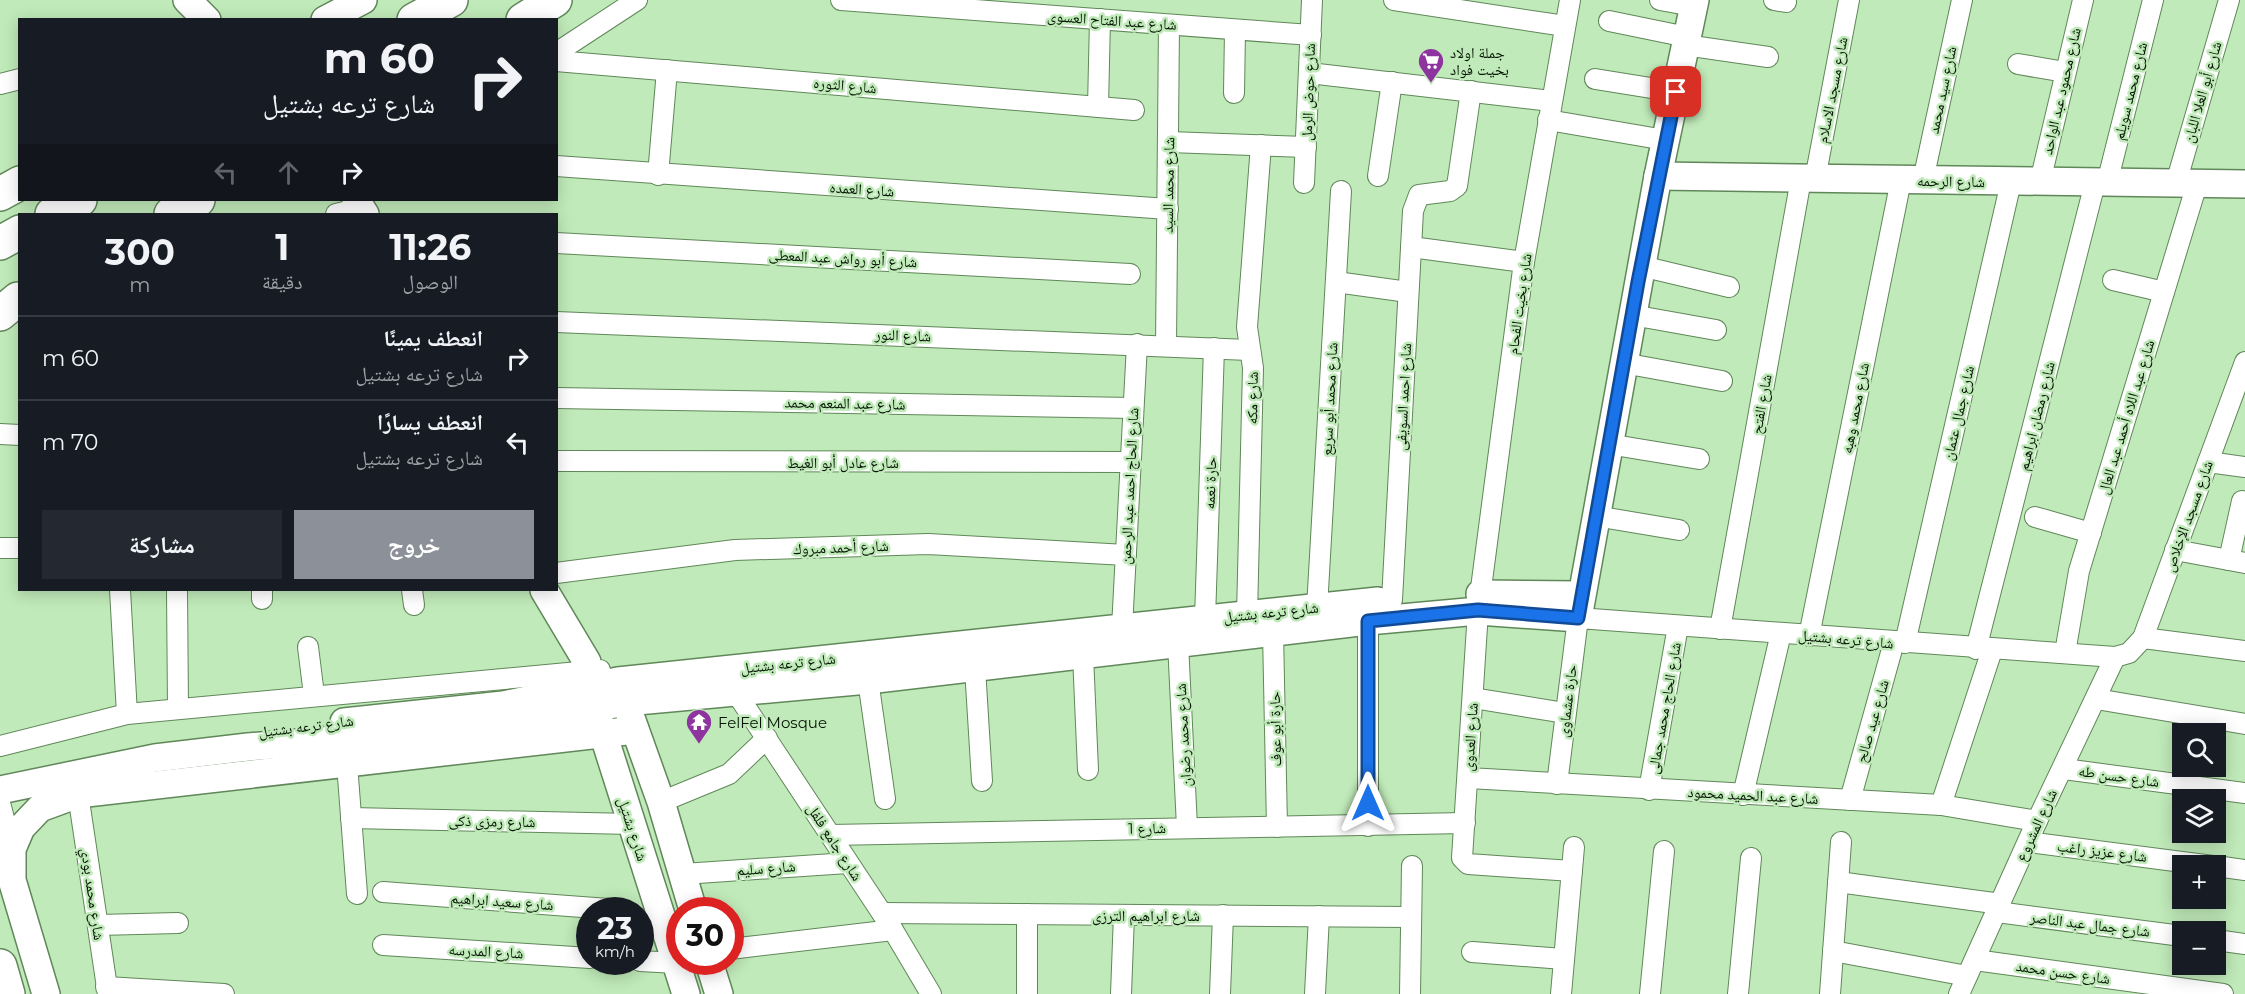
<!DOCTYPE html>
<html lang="ar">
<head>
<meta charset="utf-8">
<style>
	:root { --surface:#171b24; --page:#242831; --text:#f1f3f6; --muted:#9ea1a6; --line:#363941; --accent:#8c9099 }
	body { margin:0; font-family:Montserrat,"Noto Naskh Arabic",sans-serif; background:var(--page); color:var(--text); direction:rtl; height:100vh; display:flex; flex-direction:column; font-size:22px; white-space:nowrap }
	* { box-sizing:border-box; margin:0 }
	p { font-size:20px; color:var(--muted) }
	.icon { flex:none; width:33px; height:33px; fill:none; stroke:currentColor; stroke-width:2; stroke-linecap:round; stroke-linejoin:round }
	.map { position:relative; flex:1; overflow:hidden; direction:ltr }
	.side { position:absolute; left:18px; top:213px; width:540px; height:378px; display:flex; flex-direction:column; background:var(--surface); border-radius:0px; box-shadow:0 3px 15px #0003; direction:rtl }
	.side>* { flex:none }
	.hud { position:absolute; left:18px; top:18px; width:540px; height:183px; border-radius:0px; box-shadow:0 3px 15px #0003; direction:rtl; background:#171b24; color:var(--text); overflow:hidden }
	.buttons { position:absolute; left:2172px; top:723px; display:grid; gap:12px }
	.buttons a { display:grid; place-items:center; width:54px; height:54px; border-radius:0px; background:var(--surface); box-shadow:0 3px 15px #0003; font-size:30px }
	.speed { position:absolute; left:576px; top:897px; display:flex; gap:12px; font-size:30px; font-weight:700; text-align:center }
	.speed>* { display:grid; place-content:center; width:78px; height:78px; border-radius:50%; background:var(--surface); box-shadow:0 3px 15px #0003; line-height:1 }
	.speed small { font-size:15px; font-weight:400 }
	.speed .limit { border:9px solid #d22; background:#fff; color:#111 }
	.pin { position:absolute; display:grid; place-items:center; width:51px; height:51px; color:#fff; margin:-26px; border-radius:12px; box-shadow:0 3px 9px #0006 }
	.me { position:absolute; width:66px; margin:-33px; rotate:0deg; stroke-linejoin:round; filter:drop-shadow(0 0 4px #0008) }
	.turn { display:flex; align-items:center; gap:21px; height:126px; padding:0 24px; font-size:27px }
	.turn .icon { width:78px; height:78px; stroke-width:2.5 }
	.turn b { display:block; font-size:42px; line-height:51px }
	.lanes { display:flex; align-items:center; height:57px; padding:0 24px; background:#0003; justify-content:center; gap:30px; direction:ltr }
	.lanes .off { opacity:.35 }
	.eta { display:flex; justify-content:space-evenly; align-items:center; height:102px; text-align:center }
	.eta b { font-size:36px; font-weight:700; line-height:42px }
	.cta { display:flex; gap:12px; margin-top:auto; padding:12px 24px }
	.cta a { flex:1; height:69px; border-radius:0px; background:var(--accent); color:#fff; font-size:24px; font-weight:700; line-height:69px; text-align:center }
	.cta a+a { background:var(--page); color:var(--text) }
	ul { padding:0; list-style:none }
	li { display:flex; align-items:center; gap:18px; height:84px; padding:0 24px; border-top:2px solid var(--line) }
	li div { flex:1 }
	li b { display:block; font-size:22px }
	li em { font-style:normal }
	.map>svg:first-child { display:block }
</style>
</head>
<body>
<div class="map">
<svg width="2245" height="994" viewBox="0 0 2245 994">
	<rect width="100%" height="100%" fill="#c0eab9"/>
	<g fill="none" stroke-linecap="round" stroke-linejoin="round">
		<!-- street casing -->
		<g stroke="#608759" stroke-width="22">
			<g id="street">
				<path d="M841 0 1311 35"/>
				<path d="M1394 0 1565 26"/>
				<path d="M1570 0 1524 262 1478 611 1462 858 1468 864 1572 871"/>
				<path d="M1660 0 1693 6"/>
				<path d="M1774 0 1786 2"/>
				<path d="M1609 21 1687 37"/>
				<path d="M1685 45 1768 57"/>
				<path d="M556 53 637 0"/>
				<path d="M556 61 1134 110"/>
				<path d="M2018 64 2065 72"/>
				<path d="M1309 73 1551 101"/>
				<path d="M1595 79 1676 92"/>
				<path d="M0 84 20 79"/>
				<path d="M1234 93 1235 30"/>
				<path d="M1098 107 1100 19"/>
				<path d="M1548 120 1665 140"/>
				<path d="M1169 142 1306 147"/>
				<path d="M556 166 1168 209"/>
				<path d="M658 175 667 70"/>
				<path d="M1378 176 1392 82"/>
				<path d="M1815 179 1849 0"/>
				<path d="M1923 180 1962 0"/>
				<path d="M2040 182 2083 0"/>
				<path d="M1304 183 1312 0"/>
				<path d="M2107 183 2153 0"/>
				<path d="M2176 183 2229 0"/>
				<path d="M336 214 361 208"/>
				<path d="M556 243 1130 274"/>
				<path d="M1411 247 1524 262"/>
				<path d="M1641 266 1729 287"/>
				<path d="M2113 280 2164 292"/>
				<path d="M1336 282 1408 292"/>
				<path d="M1632 315 1716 330"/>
				<path d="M556 322 1249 350"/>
				<path d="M1166 346 1169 25"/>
				<path d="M1623 363 1722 381"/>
				<path d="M556 398 1133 408"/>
				<path d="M0 434 20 435"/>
				<path d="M1608 444 1699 459"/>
				<path d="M556 461 1130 462"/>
				<path d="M2208 462 2245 467"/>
				<path d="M1595 516 1679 530"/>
				<path d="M2035 517 2091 533"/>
				<path d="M0 548H20"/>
				<path d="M2175 550 2245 563"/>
				<path d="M2229 560 2242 501"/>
				<path d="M556 573 735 550 928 544 1126 555"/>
				<path d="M120 590 127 714"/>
				<path d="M177 590 178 708"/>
				<path d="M262 590V599"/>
				<path d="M412 590 414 605"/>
				<path d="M1392 600 1413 211 1419 195 1450 191 1457 186 1471 91"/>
				<path d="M1317 608 1341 191"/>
				<path d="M1247 615 1253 368 1247 327 1261 145"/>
				<path d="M1205 619 1214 348"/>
				<path d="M1368 621V826"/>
				<path d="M1122 628 1137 344"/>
				<path d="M1720 629 1801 179"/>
				<path d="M1273 632 1277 827"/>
				<path d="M1809 636 1901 180"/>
				<path d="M2143 638 2245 651"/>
				<path d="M1178 643 1187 827"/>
				<path d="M1905 643 2011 182"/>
				<path d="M308 647 314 695"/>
				<path d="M1976 649 2095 183"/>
				<path d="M2065 653 2079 571 2197 184"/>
				<path d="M1083 655 1088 770"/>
				<path d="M975 668 982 781"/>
				<path d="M868 680 885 799"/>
				<path d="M735 691 893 930 931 994"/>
				<path d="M1473 698 1565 713"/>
				<path d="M2096 699 2245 724"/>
				<path d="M0 746 127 714 600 670"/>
				<path d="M347 764 357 894"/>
				<path d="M2064 769 2245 793"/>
				<path d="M1468 778 1941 805 2037 821"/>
				<path d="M1557 784 1578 618 2115 657 2129 653 2143 638 2245 362"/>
				<path d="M1649 790 1678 626"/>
				<path d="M78 794 108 994"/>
				<path d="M1743 795 1781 633"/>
				<path d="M1850 800 1894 642"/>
				<path d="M661 802 729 774 767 738"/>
				<path d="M0 803 12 849"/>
				<path d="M1941 805 1992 650"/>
				<path d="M351 818 632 824"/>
				<path d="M830 835 1465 823"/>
				<path d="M2028 842 2213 866"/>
				<path d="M2216 866 2245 870"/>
				<path d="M683 874 848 863"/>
				<path d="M1838 882 2001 904"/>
				<path d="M383 892 622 910"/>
				<path d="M1997 912 2182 936"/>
				<path d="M882 913 1411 917"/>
				<path d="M98 925 178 923"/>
				<path d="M2216 940 2245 944"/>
				<path d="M383 945 590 958"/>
				<path d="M730 949 893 930"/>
				<path d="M1833 951 1967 976"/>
				<path d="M1472 952 1564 959"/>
				<path d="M1975 960 2223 994"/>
				<path d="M640 961 676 963"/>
				<path d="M106 987 224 994"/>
				<path d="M1027 994V914"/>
				<path d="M1121 994 1124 915"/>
				<path d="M1220 994 1223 915"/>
				<path d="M1315 994 1319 916"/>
				<path d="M1410 994 1412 866"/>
				<path d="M1561 994 1574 847"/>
				<path d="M1650 994 1664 851"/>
				<path d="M1738 994 1751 858"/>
				<path d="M1830 994 1841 842"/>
				<path d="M1959 994 2037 821 2115 657"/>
			</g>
		</g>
		<!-- secondary casing -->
		<g stroke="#608759" stroke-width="30">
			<g id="secondary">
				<path d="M187 0 207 20"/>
				<path d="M325 20 363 0"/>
				<path d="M1658 176 2245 184"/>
				<path d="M356 200 365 214"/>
				<path d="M544 590 587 662 589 687 595 708 686 994"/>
				<path d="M1480 594 1580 595"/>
				<path d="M630 715 661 802 693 910"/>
				<path d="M344 722 503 705 618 681 1378 601"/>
				<path d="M0 790 155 758 248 747 487 727 626 702 868 680 1368 621 1478 611 1578 618 1658 176 1695 0"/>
				<path d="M709 962 719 994"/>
				<path d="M46 994 12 880V849L21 828 40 808 78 794 635 730"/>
			</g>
		</g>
		<!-- highway casing -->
		<g stroke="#608759" stroke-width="36">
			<g id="highway">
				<path d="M414 20 451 0"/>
				<path d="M523 20 555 0"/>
				<path d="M0 194 20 183"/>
				<path d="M52 214 80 200"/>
				<path d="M171 214 198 200"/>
				<path d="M0 243 20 232"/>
				<path d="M0 314 18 299"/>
				<path d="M0 966 8 994"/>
			</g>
		</g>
		<!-- street -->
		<use href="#street" stroke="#fff" stroke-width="20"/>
		<!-- secondary -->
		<use href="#secondary" stroke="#fff" stroke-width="27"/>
		<!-- highway -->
		<use href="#highway" stroke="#fff" stroke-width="33"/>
	</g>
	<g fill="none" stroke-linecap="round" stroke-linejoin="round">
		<!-- route casing -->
		<g stroke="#114b97" stroke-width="15">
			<path id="route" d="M1368 803V621L1478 610 1578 618 1638 282 1676 92"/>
		</g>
		<!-- route -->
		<use href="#route" stroke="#1a73e8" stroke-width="10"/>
	</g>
	<!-- icons -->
	<defs>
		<g id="supermarket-pin" transform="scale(1.35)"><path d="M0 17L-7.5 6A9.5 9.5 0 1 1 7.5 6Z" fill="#8d349f" stroke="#c0eab9"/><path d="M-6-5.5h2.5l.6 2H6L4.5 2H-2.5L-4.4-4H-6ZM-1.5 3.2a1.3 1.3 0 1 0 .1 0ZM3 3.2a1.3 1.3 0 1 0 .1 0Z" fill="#fff"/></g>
		<g id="temple-pin" transform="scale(1.35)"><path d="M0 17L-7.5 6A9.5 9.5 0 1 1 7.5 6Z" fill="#8d349f" stroke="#c0eab9"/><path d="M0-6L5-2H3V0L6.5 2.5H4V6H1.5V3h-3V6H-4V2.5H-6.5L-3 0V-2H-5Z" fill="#fff"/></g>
	</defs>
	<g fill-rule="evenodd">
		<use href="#supermarket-pin" x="1431" y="61"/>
		<use href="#temple-pin" x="699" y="722"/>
	</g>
	<g text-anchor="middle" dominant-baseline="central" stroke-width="5" stroke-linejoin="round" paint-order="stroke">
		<!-- street labels -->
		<g font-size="15" fill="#061404" stroke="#c0eab9">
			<text transform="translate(1112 20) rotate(4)">شارع عبد الفتاح العسوى</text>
			<text transform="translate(845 85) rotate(5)">شارع الثوره</text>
			<text transform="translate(1832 90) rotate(-79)">شارع مسجد الاسلام</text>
			<text transform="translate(1942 90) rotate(-78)">شارع سيد محمد</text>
			<text transform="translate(2061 91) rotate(-77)">شارع محمود عبد الواحد</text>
			<text transform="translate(2130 91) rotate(-76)">شارع محمد سويلم</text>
			<text transform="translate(1308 92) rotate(-88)">شارع حوض الرمل</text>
			<text transform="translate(2202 92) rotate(-74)">شارع أبو العلا اللبان</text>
			<text transform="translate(1951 181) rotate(1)">شارع الرحمه</text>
			<text transform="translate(1168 185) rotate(-89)">شارع محمد السيد</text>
			<text transform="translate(862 189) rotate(4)">شارع العمده</text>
			<text transform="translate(843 258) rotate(3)">شارع أبو رواش عبد المعطى</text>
			<text transform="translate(1519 304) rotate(-82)">شارع بخيت الفحام</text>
			<text transform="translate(903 335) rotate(2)">شارع النور</text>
			<text transform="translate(1403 397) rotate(-87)">شارع احمد السويفى</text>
			<text transform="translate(1252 398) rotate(-89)">شارع مكه</text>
			<text transform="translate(1329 399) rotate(-87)">شارع محمد أبو سريع</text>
			<text transform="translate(845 403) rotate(1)">شارع عبد المنعم محمد</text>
			<text transform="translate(1761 404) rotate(-80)">شارع الفتح</text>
			<text transform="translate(1855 408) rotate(-79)">شارع محمد وهبه</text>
			<text transform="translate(1958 413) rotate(-77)">شارع جمال عثمان</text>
			<text transform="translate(2036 416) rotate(-76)">شارع رمضان ابراهيم</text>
			<text transform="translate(2126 417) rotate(-73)">شارع عبد اللاه أحمد عبد العال</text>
			<text x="843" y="462">شارع عادل أبو الغيط</text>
			<text transform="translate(1210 483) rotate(-88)">حارة نعمه</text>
			<text transform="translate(1129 486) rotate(-87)">شارع الحاج احمد عبد الرحمن</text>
			<text transform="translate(2188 516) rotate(-70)">شارع مسجد الإخلاص</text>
			<text transform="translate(841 547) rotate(-2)">شارع أحمد مبروك</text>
			<text transform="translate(1271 612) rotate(-6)">شارع ترعه بشتيل</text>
			<text transform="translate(1846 639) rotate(5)">شارع ترعه بشتيل</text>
			<text transform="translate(788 663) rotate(-6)">شارع ترعه بشتيل</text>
			<text transform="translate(1567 701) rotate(-83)">حارة عشماوى</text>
			<text transform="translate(1664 708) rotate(-80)">شارع الحاج محمد جمالى</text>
			<text transform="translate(1872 721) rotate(-74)">شارع عيد صالح</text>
			<text transform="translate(306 726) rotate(-7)">شارع ترعه بشتيل</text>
			<text transform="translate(1275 729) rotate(-91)">حارة أبو عوف</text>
			<text transform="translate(1183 735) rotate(-93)">شارع محمد رضوان</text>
			<text transform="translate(1470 737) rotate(-86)">شارع العدوى</text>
			<text transform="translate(2119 776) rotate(8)">شارع حسن طه</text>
			<text transform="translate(1753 795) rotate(3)">شارع عبد الحميد محمود</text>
			<text transform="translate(492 821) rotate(1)">شارع رمزى ذكى</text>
			<text transform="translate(2036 825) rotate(-65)">شارع المشروع</text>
			<text transform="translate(1147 828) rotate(-1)">شارع 1</text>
			<text transform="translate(633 829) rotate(72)">شارع بشتيل</text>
			<text transform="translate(835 842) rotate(57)">شارع جامع فلفل</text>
			<text transform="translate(2102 851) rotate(7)">شارع عزيز راغب</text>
			<text transform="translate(766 868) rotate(-4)">شارع سليم</text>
			<text transform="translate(93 894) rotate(82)">شارع محمد بودي</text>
			<text transform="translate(502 901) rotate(4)">شارع سعيد ابراهيم</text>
			<text x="1146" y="915">شارع ابراهيم الترزى</text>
			<text transform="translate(2090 924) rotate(7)">شارع جمال عبد الناصر</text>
			<text transform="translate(486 951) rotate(3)">شارع المدرسه</text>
			<text transform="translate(2063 972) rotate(8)">شارع حسن محمد</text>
		</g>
		<!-- poi labels -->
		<g font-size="15" fill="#061404" stroke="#c0eab9" text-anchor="start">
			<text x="1450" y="52">جملة اولاد<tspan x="1450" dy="17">بخيت فواد</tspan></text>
			<text x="718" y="722">FelFel Mosque</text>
		</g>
	</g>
</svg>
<div class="buttons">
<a><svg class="icon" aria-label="search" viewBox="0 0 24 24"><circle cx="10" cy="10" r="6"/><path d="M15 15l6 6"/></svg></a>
<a><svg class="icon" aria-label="layers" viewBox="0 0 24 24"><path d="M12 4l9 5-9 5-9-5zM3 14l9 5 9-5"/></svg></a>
<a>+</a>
<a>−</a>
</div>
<div class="speed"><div>23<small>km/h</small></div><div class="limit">30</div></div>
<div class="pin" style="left:1676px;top:92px;background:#d93025"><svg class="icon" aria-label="arrive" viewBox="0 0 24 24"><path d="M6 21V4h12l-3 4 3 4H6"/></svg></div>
<svg class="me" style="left:1368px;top:803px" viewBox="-20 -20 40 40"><path d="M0-17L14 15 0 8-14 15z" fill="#1a73e8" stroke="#fff" stroke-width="4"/></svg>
<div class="hud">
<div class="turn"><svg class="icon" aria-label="right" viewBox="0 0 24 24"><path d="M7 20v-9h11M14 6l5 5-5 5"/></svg><div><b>60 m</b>شارع ترعه بشتيل</div></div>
<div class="lanes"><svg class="icon off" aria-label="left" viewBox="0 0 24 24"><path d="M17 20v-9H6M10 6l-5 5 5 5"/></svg><svg class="icon off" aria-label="ahead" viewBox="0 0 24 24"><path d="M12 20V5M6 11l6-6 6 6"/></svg><svg class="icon" aria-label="right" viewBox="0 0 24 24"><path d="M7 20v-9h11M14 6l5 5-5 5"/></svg></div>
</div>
<section class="side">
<div class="eta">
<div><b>11:26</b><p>الوصول</p></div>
<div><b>1</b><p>دقيقة</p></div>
<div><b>300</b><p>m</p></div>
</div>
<ul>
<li><svg class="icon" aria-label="right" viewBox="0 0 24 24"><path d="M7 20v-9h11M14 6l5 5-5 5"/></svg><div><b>انعطف يمينًا</b><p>شارع ترعه بشتيل</p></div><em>60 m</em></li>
<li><svg class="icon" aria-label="left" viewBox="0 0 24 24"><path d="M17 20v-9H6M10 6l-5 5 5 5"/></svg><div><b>انعطف يسارًا</b><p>شارع ترعه بشتيل</p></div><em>70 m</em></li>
</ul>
<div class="cta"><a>خروج</a><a>مشاركة</a></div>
</section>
</div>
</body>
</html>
